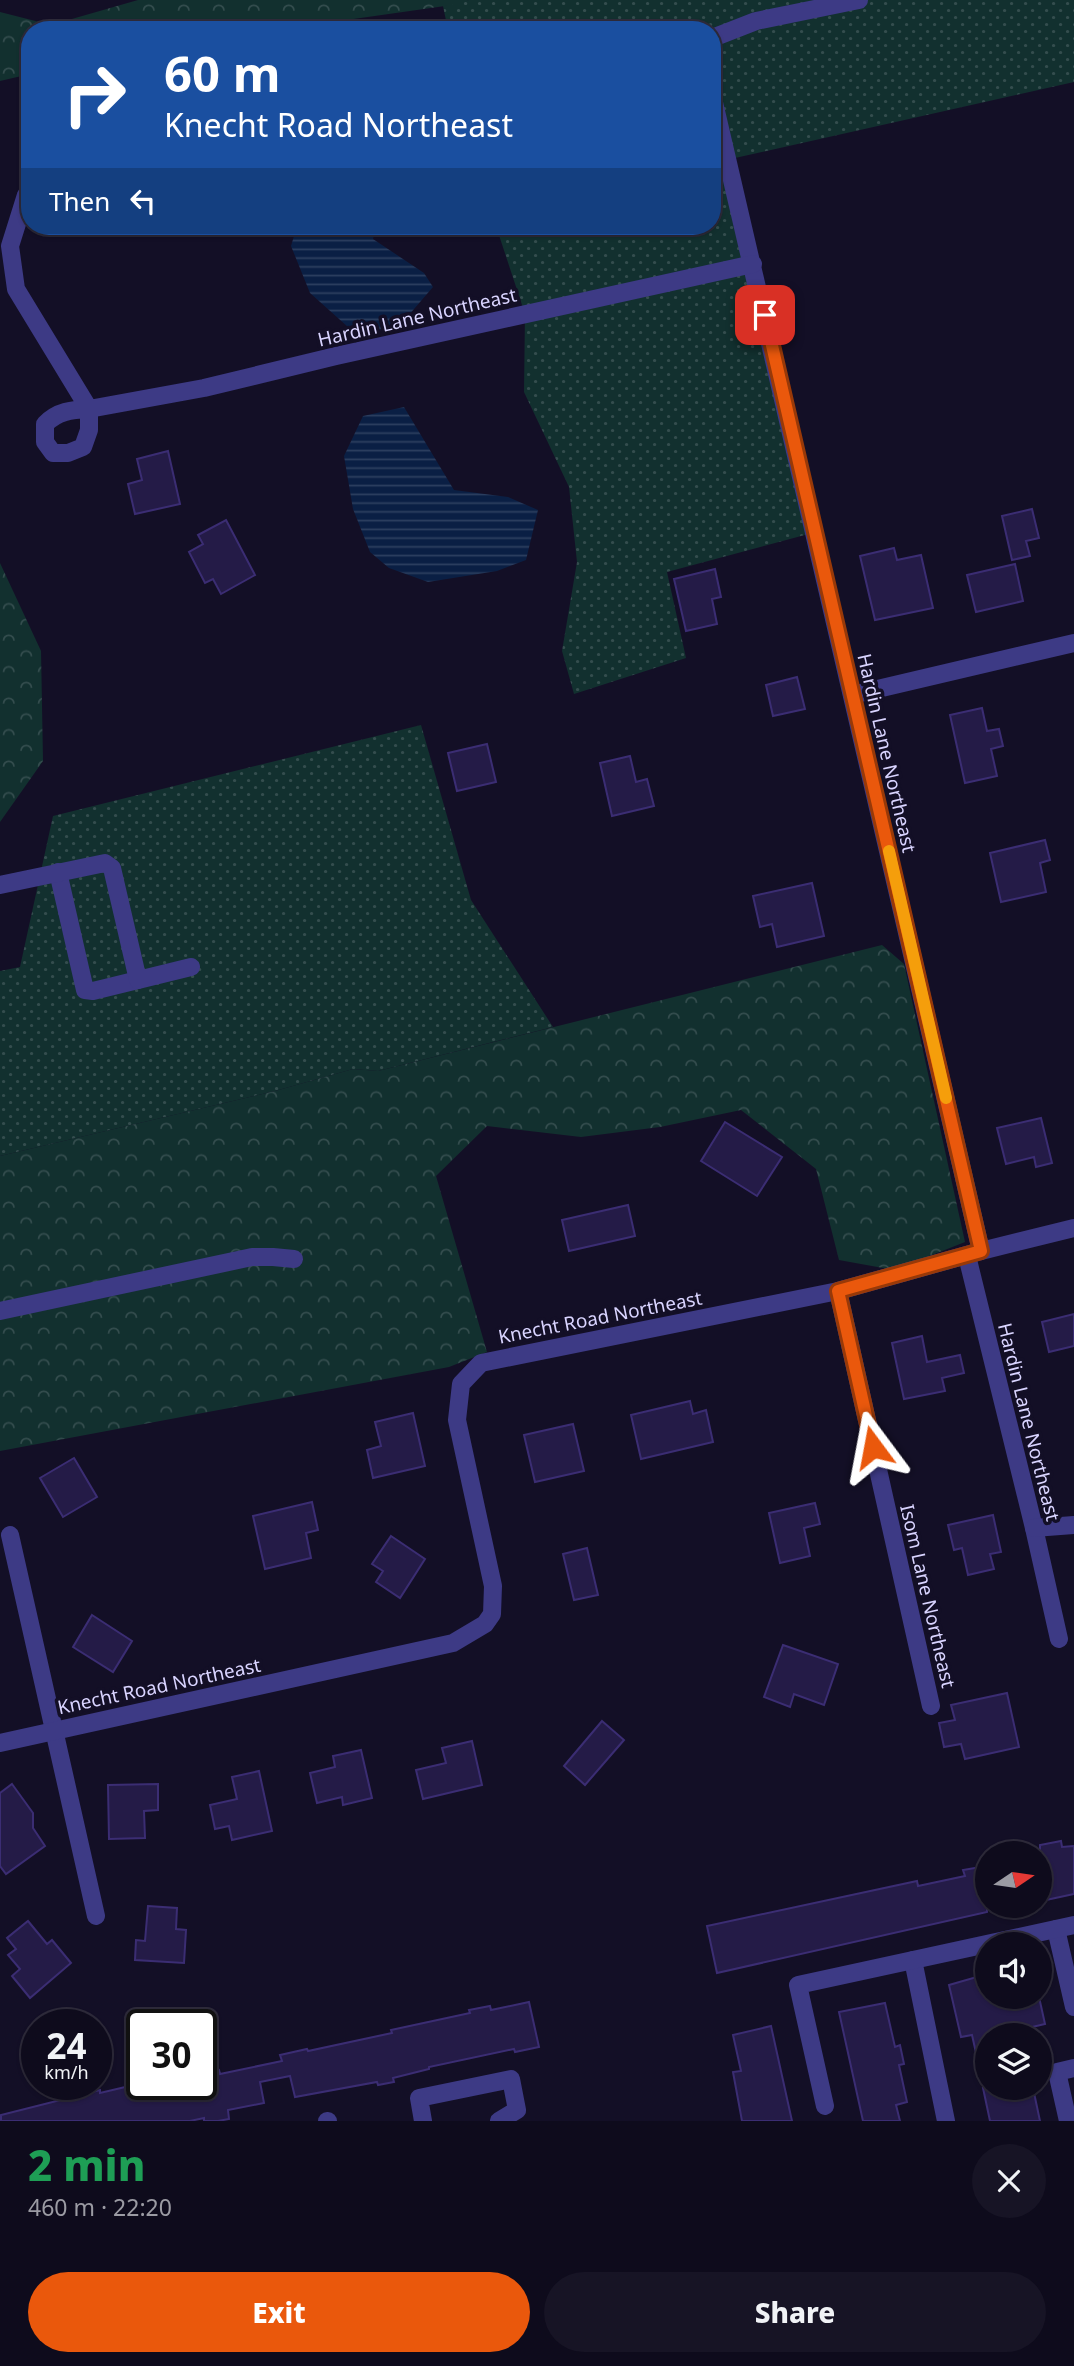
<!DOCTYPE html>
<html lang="en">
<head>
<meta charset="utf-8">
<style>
	:root { --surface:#0e0b1c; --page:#171425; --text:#f1f3f6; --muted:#9b9ba3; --line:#2e2b3b; --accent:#ea580c }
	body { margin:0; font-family:"Noto Sans",sans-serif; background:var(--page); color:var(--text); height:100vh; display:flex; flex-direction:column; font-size:26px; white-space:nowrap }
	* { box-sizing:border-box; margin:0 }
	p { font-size:23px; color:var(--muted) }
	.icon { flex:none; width:38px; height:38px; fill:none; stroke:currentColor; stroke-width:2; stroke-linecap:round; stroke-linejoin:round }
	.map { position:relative; height:2121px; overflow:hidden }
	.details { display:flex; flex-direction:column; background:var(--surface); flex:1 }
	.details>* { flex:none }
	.hud { position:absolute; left:21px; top:21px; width:700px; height:214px; border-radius:28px; box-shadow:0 2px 5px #0004,0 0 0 2px var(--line); background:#1a4fa0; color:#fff; overflow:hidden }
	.needle { width:46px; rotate:77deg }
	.fabs { position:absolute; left:975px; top:1841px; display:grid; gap:14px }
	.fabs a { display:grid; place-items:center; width:77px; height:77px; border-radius:50%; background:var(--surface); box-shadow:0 2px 5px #0004,0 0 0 2px var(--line); font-size:35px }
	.speed { position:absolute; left:21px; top:2009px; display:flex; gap:14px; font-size:35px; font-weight:700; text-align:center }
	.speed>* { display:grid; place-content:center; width:91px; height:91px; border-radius:50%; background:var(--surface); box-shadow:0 2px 5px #0004,0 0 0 2px var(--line); line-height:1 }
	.speed small { font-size:18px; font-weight:400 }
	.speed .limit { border:4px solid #111; border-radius:10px; background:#fff; color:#111 }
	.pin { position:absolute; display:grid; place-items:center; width:60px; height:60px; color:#fff; margin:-30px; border-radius:14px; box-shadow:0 4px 10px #0006 }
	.me { position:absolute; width:77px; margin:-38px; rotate:347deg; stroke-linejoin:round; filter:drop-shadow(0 0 5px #0008) }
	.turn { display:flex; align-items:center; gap:24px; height:147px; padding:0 28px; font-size:32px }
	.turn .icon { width:91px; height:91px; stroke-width:2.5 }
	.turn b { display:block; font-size:49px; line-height:60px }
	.then { display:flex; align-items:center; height:66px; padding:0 28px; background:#0003; gap:14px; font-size:26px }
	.round { display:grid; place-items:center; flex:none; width:74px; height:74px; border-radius:37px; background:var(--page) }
	.overview { display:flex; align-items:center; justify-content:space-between; height:119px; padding:0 28px }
	h1 { font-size:42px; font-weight:800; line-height:52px; color:#1e9e55 }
	.action { display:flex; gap:14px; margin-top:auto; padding:14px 28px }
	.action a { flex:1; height:80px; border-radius:42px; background:var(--accent); color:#fff; font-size:28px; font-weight:800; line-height:80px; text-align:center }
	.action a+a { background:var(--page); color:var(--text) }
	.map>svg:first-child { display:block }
</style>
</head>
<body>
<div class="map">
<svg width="1074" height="2121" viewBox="0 0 1074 2121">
	<defs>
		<pattern id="grass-dots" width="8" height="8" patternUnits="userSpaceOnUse" patternTransform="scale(1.75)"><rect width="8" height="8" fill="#12302f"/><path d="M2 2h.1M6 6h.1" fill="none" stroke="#344d4e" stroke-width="1.8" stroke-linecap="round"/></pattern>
		<pattern id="forest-crowns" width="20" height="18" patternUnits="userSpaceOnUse" patternTransform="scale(1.75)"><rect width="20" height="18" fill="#12302f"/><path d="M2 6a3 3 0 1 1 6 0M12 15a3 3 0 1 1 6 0" fill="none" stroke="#344d4e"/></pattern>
		<pattern id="water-rules" width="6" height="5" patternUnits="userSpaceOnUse" patternTransform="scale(1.75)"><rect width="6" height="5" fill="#0a1f44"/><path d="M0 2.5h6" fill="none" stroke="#2d3f60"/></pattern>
	</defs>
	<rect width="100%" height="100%" fill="#130f26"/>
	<!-- grass -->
	<g fill="url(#grass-dots)">
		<path d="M469 0H1074V82L735 158 816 532 667 572 686 658 574 694 562 651 577 562 569 487 524 392 525 314 496 226H712V30H448L443 6Z"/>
		<path d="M421 725 471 900 553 1027 378 1071 353 1069 275 1091 0 1156V971L20 967 53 816Z"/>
	</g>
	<!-- forest -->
	<g fill="url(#forest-crowns)">
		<path d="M138 0H469L459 4 276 30H30V74L0 81V12L51 25Z"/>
		<path d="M0 563 41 651 43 761 0 822Z"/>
		<path d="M882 945 904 964 965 1242 894 1270 839 1260 816 1169 741 1110 660 1127 581 1137 487 1126 436 1176 487 1352 449 1367 0 1451V1156L275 1091 353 1069 378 1071Z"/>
	</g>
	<!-- water -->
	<g fill="url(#water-rules)">
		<path d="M297 226H376L373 239 424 273 433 287 408 316 377 331 348 327 310 293 291 246Z"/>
		<path d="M404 407 454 490 508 497 538 510 526 560 497 571 428 582 389 568 370 552 353 509 344 456 363 416Z"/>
	</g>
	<!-- building -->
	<g fill="#241b47" stroke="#3b2d73" stroke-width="2">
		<path d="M168 451 180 504 135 514 128 484 142 480 137 459Z"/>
		<path d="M1032 509 1039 538 1026 541 1030 556 1012 560 1002 516Z"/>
		<path d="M226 520 255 575 221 594 213 579 205 583 189 552 203 544 198 535Z"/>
		<path d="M894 548 897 560 921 555 933 608 875 620 860 556Z"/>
		<path d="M1015 564 1023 601 976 612 967 575Z"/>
		<path d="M715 569 721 597 712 599 717 624 686 631 674 579Z"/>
		<path d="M797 677 805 709 773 716 766 685Z"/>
		<path d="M982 708 987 731 999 729 1003 746 991 749 997 776 965 783 950 715Z"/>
		<path d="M487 744 496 782 457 791 448 753Z"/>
		<path d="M630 756 636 782 647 779 654 806 612 816 600 763Z"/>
		<path d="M1045 840 1050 860 1040 863 1046 892 1001 902 990 853Z"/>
		<path d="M812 883 824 936 777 947 772 924 760 927 753 896Z"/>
		<path d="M1041 1118 1052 1163 1036 1167 1034 1157 1006 1164 997 1128Z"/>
		<path d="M725 1122 782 1157 757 1196 701 1161Z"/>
		<path d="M628 1205 635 1236 569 1251 562 1220Z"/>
		<path d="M1074 1314V1346L1049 1352 1042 1322Z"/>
		<path d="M922 1336 927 1362 960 1355 964 1373 942 1378 945 1391 904 1399 892 1343Z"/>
		<path d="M690 1401 693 1414 706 1410 713 1442 641 1459 631 1415Z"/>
		<path d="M413 1413 425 1466 373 1478 367 1450 381 1446 375 1422Z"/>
		<path d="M573 1424 584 1471 535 1482 524 1435Z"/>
		<path d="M74 1458 97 1497 63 1517 40 1478Z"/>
		<path d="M312 1502 318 1530 306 1533 311 1558 265 1569 253 1516Z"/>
		<path d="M815 1503 820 1524 804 1528 810 1556 780 1563 769 1513Z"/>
		<path d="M993 1515 1001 1552 990 1554 994 1569 968 1575 962 1548 954 1550 948 1525Z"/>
		<path d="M391 1536 425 1559 400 1598 376 1582 383 1571 372 1564Z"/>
		<path d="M587 1548 598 1595 574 1600 563 1554Z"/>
		<path d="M92 1615 132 1641 113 1672 73 1647Z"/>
		<path d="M783 1645 838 1664 824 1705 794 1694 790 1707 764 1697Z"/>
		<path d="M1007 1693 1019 1747 965 1759 961 1744 944 1747 939 1723 955 1720 951 1705Z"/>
		<path d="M602 1721 624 1740 585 1785 564 1766Z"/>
		<path d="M472 1741 482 1785 423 1799 416 1770 446 1763 442 1748Z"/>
		<path d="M361 1750 372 1798 343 1805 342 1797 317 1803 310 1773 335 1767 333 1756Z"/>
		<path d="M259 1771 272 1831 232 1840 229 1826 215 1829 210 1805 237 1799 232 1777Z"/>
		<path d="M12 1784 33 1813V1828L45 1846 6 1874 0 1866V1793Z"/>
		<path d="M158 1784V1810L144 1811 145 1838 109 1839 108 1785Z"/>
		<path d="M1061 1841 1062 1847 1074 1846V1894L1046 1900 1040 1867V1845Z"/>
		<path d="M987 1866V1912L717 1973 707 1926 917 1881 918 1886 965 1876 963 1870Z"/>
		<path d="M148 1906 177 1908 176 1929 186 1930 184 1963 135 1960 136 1940 145 1941Z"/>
		<path d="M28 1921 47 1944 52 1940 71 1963 30 1998 12 1976 20 1969 8 1955 16 1949 7 1938Z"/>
		<path d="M987 1974V1997H1039L1045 2024 1032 2027 1033 2031 1012 2035H987V2074L981 2075 972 2035 961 2037 949 1985Z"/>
		<path d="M529 2002 539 2047 515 2052 514 2049 429 2067V2069L393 2078 394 2082 378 2085 377 2082 295 2097 290 2076 260 2082 264 2103 228 2110 229 2119 218 2121H204V2118L190 2121H1V2115L100 2090V2093L142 2083V2088L159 2084H201V2074L219 2070 220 2074 282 2061 280 2055 307 2049 308 2051 392 2033 391 2030 470 2013 469 2010 490 2006 491 2010Z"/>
		<path d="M885 2003 895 2047 900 2045 904 2064 899 2065 907 2102 896 2105 900 2121H863L839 2012Z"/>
		<path d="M771 2026 792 2121H742L733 2072 741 2071 733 2035Z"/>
		<path d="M983 2088H1033L1040 2121H990Z"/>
	</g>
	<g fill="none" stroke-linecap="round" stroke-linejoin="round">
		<!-- minor -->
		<g stroke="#3d3a85" stroke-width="18">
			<path d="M712 41 715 37 756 21 859 0"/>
			<path d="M712 94 981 1251"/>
			<path d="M26 195 10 246 16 289 89 409V430L83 447 68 453H53L45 442V424C58 411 71 410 89 409L204 388 336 356 753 264"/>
			<path d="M852 695 1074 643"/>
			<path d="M58 872 85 990 93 991 138 980"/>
			<path d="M0 885 105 863 112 868 138 980 191 967"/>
			<path d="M967 1256 1034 1528 1059 1639"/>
			<path d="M838 1291 931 1706"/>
			<path d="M0 1311 252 1257H273L294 1259"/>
			<path d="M1034 1528 1074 1525"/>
			<path d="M10 1535 96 1916"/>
			<path d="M0 1743 453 1643 485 1624 492 1614 493 1586 457 1420 461 1384 481 1363 838 1291 981 1251 1074 1228"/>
			<path d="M1056 1929 1074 2007"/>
			<path d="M913 1960 946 2121"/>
			<path d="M825 2106 798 1985 1074 1925"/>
			<path d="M327 2121H328"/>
			<path d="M423 2121 419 2098 511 2079 517 2110 499 2121"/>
			<path d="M1068 2121 1057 2072 1074 2068"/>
		</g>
	</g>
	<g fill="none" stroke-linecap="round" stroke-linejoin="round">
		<!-- route casing -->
		<g stroke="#983908" stroke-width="18">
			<path id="route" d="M765 315 981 1251 838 1291 873 1447"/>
		</g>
		<!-- route -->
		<use href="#route" stroke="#ea580c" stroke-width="12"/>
		<!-- slow -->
		<path stroke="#f59e0b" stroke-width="12" d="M889 851 946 1098"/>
	</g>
	<g text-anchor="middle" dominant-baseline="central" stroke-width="7" stroke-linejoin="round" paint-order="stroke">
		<!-- street labels -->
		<g font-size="19" fill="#d9d4ff" stroke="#130f26">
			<text transform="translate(417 317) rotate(-13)">Hardin Lane Northeast</text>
			<text transform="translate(887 753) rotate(77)">Hardin Lane Northeast</text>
			<text transform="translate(600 1317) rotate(-11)">Knecht Road Northeast</text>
			<text transform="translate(1029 1422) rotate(76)">Hardin Lane Northeast</text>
			<text transform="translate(928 1596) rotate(77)">Isom Lane Northeast</text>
			<text transform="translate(159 1686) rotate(-12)">Knecht Road Northeast</text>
		</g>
	</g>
</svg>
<div class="fabs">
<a><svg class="needle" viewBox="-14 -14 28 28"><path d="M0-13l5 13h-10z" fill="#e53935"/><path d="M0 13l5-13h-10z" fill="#9b9ba3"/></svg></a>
<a><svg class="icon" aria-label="sound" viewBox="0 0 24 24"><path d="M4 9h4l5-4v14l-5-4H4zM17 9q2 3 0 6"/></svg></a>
<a><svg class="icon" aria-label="layers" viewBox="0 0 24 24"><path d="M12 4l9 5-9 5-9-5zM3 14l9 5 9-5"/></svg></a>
</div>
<div class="speed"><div>24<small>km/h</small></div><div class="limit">30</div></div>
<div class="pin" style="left:765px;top:315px;background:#d93025"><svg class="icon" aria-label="arrive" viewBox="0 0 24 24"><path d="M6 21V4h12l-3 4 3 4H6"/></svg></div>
<svg class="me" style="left:873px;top:1447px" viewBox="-20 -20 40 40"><path d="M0-17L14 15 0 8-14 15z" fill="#ea580c" stroke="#fff" stroke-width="4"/></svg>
<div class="hud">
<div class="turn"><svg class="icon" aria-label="right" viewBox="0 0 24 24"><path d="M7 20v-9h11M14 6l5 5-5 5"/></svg><div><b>60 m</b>Knecht Road Northeast</div></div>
<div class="then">Then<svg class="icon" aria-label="left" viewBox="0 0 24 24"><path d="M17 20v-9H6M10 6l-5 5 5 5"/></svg></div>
</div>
</div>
<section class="details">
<div class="overview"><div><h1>2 min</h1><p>460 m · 22:20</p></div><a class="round"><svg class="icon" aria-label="close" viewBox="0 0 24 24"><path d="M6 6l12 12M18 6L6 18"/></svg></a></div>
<div class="action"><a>Exit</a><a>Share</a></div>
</section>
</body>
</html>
